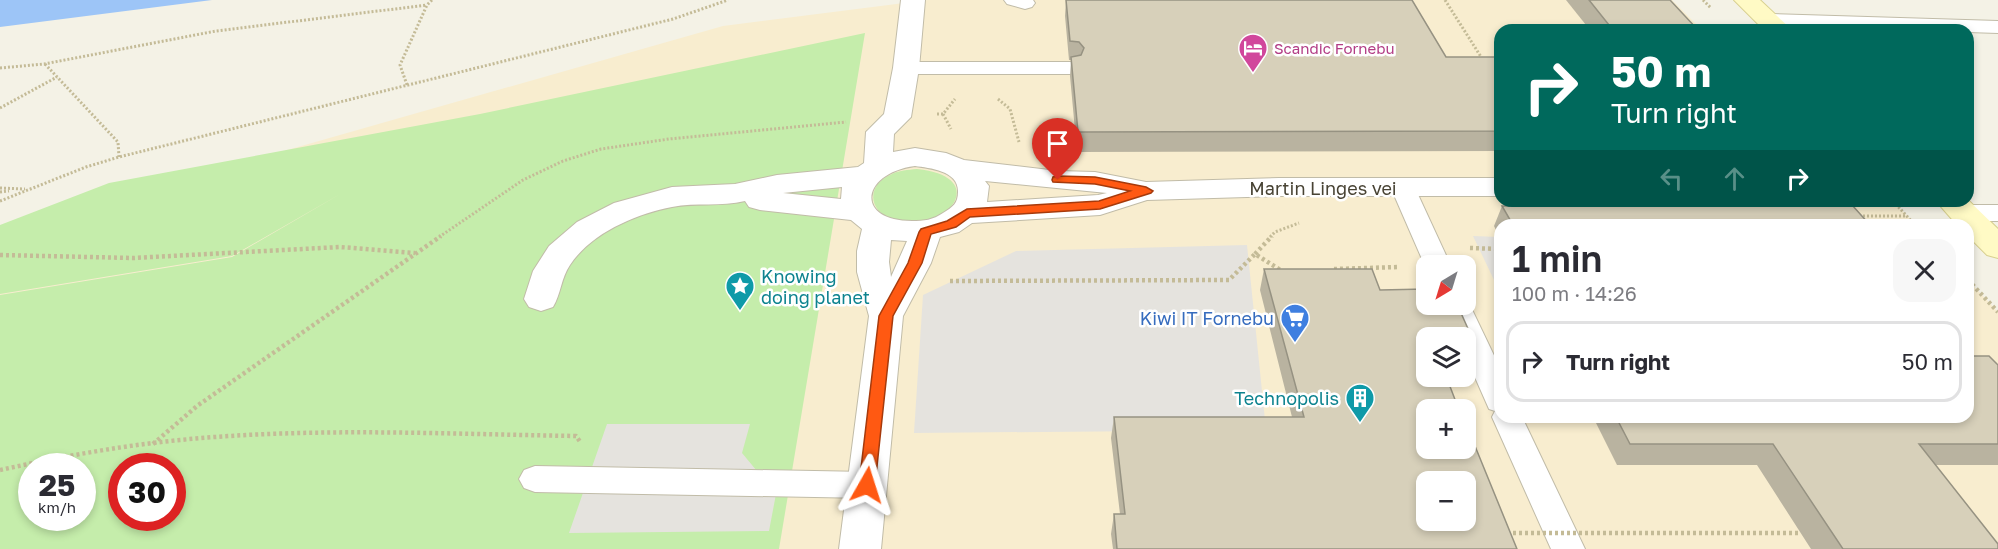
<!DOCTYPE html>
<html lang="en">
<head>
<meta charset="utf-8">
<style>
	:root { --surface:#fff; --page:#f7f7f7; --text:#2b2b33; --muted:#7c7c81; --line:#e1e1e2 }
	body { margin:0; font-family:"Golos Text",sans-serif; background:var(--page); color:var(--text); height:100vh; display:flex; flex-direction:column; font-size:22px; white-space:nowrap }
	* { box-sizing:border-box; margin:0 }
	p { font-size:20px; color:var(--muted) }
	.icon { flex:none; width:33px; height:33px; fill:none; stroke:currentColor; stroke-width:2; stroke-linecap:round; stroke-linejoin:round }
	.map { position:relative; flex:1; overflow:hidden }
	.panel { position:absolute; left:1494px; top:219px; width:480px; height:204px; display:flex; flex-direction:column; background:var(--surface); border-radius:18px; box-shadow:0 3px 9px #0003 }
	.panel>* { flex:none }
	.hud { position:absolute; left:1494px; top:24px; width:480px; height:183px; border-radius:18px; box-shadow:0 3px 9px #0003; background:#00695c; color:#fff; overflow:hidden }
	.needle { width:39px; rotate:218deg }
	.buttons { position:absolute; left:1416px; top:255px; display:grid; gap:12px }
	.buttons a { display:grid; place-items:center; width:60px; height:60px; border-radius:12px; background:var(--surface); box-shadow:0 3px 9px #0003; font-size:30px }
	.speed { position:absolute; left:18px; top:453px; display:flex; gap:12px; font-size:30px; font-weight:700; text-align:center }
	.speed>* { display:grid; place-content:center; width:78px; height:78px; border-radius:50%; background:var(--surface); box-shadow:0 3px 9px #0003; line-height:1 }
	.speed small { font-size:15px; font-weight:400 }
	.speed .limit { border:9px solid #d22; background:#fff; color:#111 }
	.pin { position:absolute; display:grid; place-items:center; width:51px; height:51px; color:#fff; margin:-62px -26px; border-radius:50% 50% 50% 0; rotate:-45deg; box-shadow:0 0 6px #0007 }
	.pin .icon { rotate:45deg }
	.me { position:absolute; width:66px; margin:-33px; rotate:6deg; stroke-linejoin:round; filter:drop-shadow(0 0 4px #0008) }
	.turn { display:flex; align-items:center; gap:21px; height:126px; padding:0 18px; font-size:27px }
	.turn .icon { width:78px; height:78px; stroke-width:2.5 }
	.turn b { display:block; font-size:42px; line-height:51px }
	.lanes { display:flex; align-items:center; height:57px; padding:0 18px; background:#0003; justify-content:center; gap:30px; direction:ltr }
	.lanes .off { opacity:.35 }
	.round { display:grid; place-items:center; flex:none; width:63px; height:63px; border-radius:18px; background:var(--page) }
	.summary { display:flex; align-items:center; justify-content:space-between; height:102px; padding:0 18px }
	h1 { font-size:36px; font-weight:600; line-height:45px }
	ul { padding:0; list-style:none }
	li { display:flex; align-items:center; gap:18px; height:81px; margin:0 12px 9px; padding:0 6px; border:3px solid var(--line); border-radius:18px }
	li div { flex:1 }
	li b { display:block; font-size:22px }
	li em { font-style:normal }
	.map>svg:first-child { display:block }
</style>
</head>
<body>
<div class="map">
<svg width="1998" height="549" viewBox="0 0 1998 549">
	<rect width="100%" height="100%" fill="#f4f2e6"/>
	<!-- commercial -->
	<path fill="#f8edcf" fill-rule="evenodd" d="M928 0H1672L1702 30H1500V201H1893L1916 225H1500V417H1968V280L1998 312V549H0V256L210 172 723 26ZM1426 266H1466V304H1426ZM1426 338H1466V376H1426ZM1426 410H1466V448H1426ZM32 466H82V518H32ZM122 466H172V518H122ZM1426 482H1466V520H1426Z"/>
	<!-- green -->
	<g fill="#c5edab" fill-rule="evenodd">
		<path d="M865 33 779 549H0V295L232 257 342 193 232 256 0 294V225L109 183 480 114ZM32 466H82V518H32ZM122 466H172V518H122Z"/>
		<path d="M917 169C995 177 943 239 891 219 868 210 867 185 890 175 899 170 908 170 917 169Z"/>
	</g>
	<!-- parking -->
	<g fill="#e5e3de">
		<path d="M1473 236 1499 237 1500 281 1494 280Z"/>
		<path d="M1247 245 1266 430 914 433 923 295 1016 251Z"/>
		<path d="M607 424H750L742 453 776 494 769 531 569 533Z"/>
	</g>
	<!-- water -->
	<path fill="#9dc5f7" d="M0 0H212L0 27Z"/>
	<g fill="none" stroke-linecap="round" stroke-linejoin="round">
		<!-- lane casing -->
		<g stroke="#c1bca8" stroke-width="2">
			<g id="lane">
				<path d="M1004 0H1033L1035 3 1032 7 1025 9 1007 4Z"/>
				<path d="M1769 14 1998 21V33L1968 32V30H1897L1762 24 1759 20 1762 16Z"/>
				<path d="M906 62H1070L1078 63 1081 68 1078 73 1070 74H906L898 73 895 68 898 63Z"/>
				<path d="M1403 180 1412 183 1415 188 1451 266H1426V269L1425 266 1391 188 1394 183Z"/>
				<path d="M1963 205H1998V221H1963L1954 219 1950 213 1954 207Z"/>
				<path d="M1466 297 1500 368V417H1522L1585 549H1551L1492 417 1495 411 1489 409 1466 357V338H1457L1442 304H1466Z"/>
				<path d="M535 466 867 472 879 475 883 485 879 495 867 498 535 492 524 488 519 479 524 470Z"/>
			</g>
		</g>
		<!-- street casing -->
		<g stroke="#c1bca8" stroke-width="2">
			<path id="street" d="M901 0H925L919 68 911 117 894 134 893 152 915 148 946 153 964 160 1058 171 1095 172 1146 182 1279 178H1500V196H1279L1147 200 1100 215 972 223 959 232 940 237 931 263 903 316 881 549H839L869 316 857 272V251L862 229 851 220 760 210 749 207 745 201C721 207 696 202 672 207 636 214 591 233 570 265 561 278 561 294 553 307L541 311 529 307 524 299 533 271 549 246 577 222 614 203 672 187 735 184 777 175 858 167 864 163 866 132 884 114 893 68ZM915 166C930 168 959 171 958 192 958 203 953 207 943 213 933 220 924 221 912 221 854 221 861 173 915 166ZM985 181 1107 193 1098 195 987 202 989 186ZM842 187 841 199 783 193ZM891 240 907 241 891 277 889 262Z"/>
		</g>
		<!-- secondary casing -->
		<g stroke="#d8d191" stroke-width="2">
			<g id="secondary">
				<path d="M1734 0H1760L1792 30H1764Z"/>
				<path d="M1968 200 1998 229V258L1987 255 1968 236V225H1957L1936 201Z"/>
			</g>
		</g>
		<!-- path-far1 -->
		<g stroke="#c4bb97" stroke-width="3" stroke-dasharray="2 2" stroke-linecap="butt">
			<path d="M1445 0 1483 60"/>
			<path d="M1703 0 1711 8"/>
			<path d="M45 64 118 142 119 157"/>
			<path d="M0 68 44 64 216 31 427 5"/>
			<path d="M407 85 400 65 427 5 432 0"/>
			<path d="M998 99 1010 109 1019 142"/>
			<path d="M0 108 57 77"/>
			<path d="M937 114H943L955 99"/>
			<path d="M943 114 951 129"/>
			<path d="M0 188 25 189"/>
			<path d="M0 192 9 191"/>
			<path d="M0 201 86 167 119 157 673 19 728 0"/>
			<path d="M1893 201 1915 225"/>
			<path d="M1859 216H1907"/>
			<path d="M439 237 523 180 563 161 601 149 669 139 846 122"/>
			<path d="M1270 237 1275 232 1299 223"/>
		</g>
		<!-- path -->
		<g stroke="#c4bb97" stroke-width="4.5" stroke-dasharray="3 3" stroke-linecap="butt">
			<path d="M1470 248 1500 249"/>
			<path d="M1255 254 1272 236"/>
			<path d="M0 255 133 258 340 247 415 253"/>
			<path d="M1334 269 1399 267"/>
			<path d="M1968 280 1998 312"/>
			<path d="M950 281 1229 280 1255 254 1282 271"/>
			<path d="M153 444 197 406 441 236"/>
			<path d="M0 470C60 457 119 446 180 440 311 427 444 434 576 436L581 443"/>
		</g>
		<!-- lane -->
		<use href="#lane" fill="#fff" fill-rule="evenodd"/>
		<!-- street -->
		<use href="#street" fill="#fff" fill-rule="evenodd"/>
		<!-- secondary -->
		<use href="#secondary" fill="#fffac5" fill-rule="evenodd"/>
		<!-- path-bridge -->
		<path stroke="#c4bb97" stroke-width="4.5" stroke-dasharray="3 3" stroke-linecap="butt" d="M1507 533H1800"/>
	</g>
	<!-- wall -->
	<g fill="#b9b3a0">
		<path d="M1066 0 1446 57H1500V151L1077 152 1070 76 1071 60H1069L1065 16Z"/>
		<path d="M1566 0H1670L1698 30H1590Z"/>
		<path d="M1502 206 1870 225H1500V238L1494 226Z"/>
		<path d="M1264 269 1380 290 1469 331 1466 338H1426L1517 549H1113L1111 534 1114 514H1120L1111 438 1114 417H1292L1260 290Z"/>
		<path d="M1998 365V465H1935L1998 549H1811L1757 465H1617L1593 417H1968Z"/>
	</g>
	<!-- building -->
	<g fill="#d7d0ba" stroke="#969282" stroke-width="1.5" fill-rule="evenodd">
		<path d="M1066 0H1412L1446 57H1500V131L1078 132 1071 57 1081 55 1084 48 1079 42 1070 41Z"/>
		<path d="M1589 0H1670L1698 30H1613Z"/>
		<path d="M1852 205 1870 225H1513L1502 206Z"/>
		<path d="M1264 269H1372L1380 290 1426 289V304H1457L1469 331H1427L1430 338H1426V376H1446L1459 410H1426V448H1466V424L1517 549H1117L1114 514H1125L1114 417H1304ZM1426 482H1466V520H1426Z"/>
		<path d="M1968 356H1989L1998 365V444H1919L1998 544V549H1843L1773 444H1630L1616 417H1968Z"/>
	</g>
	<!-- route -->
	<path fill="#ff5912" stroke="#a63a0c" stroke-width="1.5" d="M1058 176 1095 177 1146 187 1153 191 1151 193 1100 209 970 217 956 227 931 234 922 263 893 316 875 485 873 490 867 492 861 490 859 485 879 316 908 263 919 232 921 229 947 221 967 209 1099 201 1130 191 1095 184 1053 182 1052 180 1053 177Z"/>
	<!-- icons -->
	<defs>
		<g id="hotel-pin" transform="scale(1.5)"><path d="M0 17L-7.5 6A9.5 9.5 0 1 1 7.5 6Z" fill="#d1479c" stroke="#fff"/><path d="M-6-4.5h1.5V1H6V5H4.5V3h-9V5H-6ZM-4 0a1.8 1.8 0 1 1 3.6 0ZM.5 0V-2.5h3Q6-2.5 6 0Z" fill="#fff"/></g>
		<g id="sight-pin" transform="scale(1.5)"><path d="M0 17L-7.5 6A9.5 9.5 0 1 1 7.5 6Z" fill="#0f9aa8" stroke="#fff"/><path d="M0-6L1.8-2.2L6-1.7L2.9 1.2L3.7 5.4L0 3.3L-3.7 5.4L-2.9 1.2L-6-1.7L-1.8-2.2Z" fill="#fff"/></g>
		<g id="supermarket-pin" transform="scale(1.5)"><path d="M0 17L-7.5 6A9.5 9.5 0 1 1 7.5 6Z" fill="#3f7fe0" stroke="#fff"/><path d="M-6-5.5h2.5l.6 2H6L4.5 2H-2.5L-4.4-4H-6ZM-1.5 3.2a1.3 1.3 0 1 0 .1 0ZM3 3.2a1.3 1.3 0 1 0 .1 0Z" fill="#fff"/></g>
		<g id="building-pin" transform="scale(1.5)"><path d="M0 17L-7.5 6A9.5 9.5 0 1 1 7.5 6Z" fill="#0f9aa8" stroke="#fff"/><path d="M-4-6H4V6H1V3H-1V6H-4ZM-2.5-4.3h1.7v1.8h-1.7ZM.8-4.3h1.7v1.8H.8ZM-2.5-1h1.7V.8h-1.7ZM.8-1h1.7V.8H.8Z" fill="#fff"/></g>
	</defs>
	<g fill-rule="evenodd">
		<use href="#hotel-pin" x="1253" y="48"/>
		<use href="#sight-pin" x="740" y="286"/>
		<use href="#supermarket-pin" x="1295" y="318"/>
		<use href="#building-pin" x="1360" y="398"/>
	</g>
	<g text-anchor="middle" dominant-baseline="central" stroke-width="5" stroke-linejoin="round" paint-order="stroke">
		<!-- far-hotel labels -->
		<g font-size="15" fill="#b23c85" stroke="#fff" text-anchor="start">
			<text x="1274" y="48">Scandic Fornebu</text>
		</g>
		<!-- street labels -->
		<g font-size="18" fill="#484334" stroke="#fff">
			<text x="1323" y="188">Martin Linges vei</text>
		</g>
		<!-- culture labels -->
		<g font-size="18" fill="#0d838f" stroke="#fff" text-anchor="start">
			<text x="761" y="276">Knowing<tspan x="761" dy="21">doing planet</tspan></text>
			<text x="1339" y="398" text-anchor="end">Technopolis</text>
		</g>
		<!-- shop labels -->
		<g font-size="18" fill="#366cbe" stroke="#fff" text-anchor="end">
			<text x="1274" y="318">Kiwi IT Fornebu</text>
		</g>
	</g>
</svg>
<div class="buttons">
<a><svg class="needle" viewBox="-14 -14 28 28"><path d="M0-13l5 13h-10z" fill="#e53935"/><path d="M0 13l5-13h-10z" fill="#7c7c81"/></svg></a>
<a><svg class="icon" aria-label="layers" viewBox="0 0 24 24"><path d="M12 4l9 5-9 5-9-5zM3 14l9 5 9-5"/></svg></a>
<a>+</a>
<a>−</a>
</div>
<div class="speed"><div>25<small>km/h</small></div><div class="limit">30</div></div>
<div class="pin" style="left:1058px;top:180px;background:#d93025"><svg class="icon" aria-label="arrive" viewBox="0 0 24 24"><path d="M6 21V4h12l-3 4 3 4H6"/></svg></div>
<svg class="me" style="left:867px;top:485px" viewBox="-20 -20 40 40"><path d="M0-17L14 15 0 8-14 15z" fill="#ff5912" stroke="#fff" stroke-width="4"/></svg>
<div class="hud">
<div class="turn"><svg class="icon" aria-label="right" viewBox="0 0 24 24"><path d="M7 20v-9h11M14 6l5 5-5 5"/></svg><div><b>50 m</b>Turn right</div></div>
<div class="lanes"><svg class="icon off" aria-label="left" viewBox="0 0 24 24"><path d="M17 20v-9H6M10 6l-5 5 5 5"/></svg><svg class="icon off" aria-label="ahead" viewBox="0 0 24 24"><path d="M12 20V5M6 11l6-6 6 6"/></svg><svg class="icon" aria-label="right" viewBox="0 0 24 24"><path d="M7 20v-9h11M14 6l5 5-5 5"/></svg></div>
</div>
<section class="panel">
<div class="summary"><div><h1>1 min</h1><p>100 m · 14:26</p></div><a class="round"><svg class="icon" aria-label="close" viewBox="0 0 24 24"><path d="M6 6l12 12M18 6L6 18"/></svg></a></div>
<ul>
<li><svg class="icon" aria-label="right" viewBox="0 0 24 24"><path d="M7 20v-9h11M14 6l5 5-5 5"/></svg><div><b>Turn right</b></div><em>50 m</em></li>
</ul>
</section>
</div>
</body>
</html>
